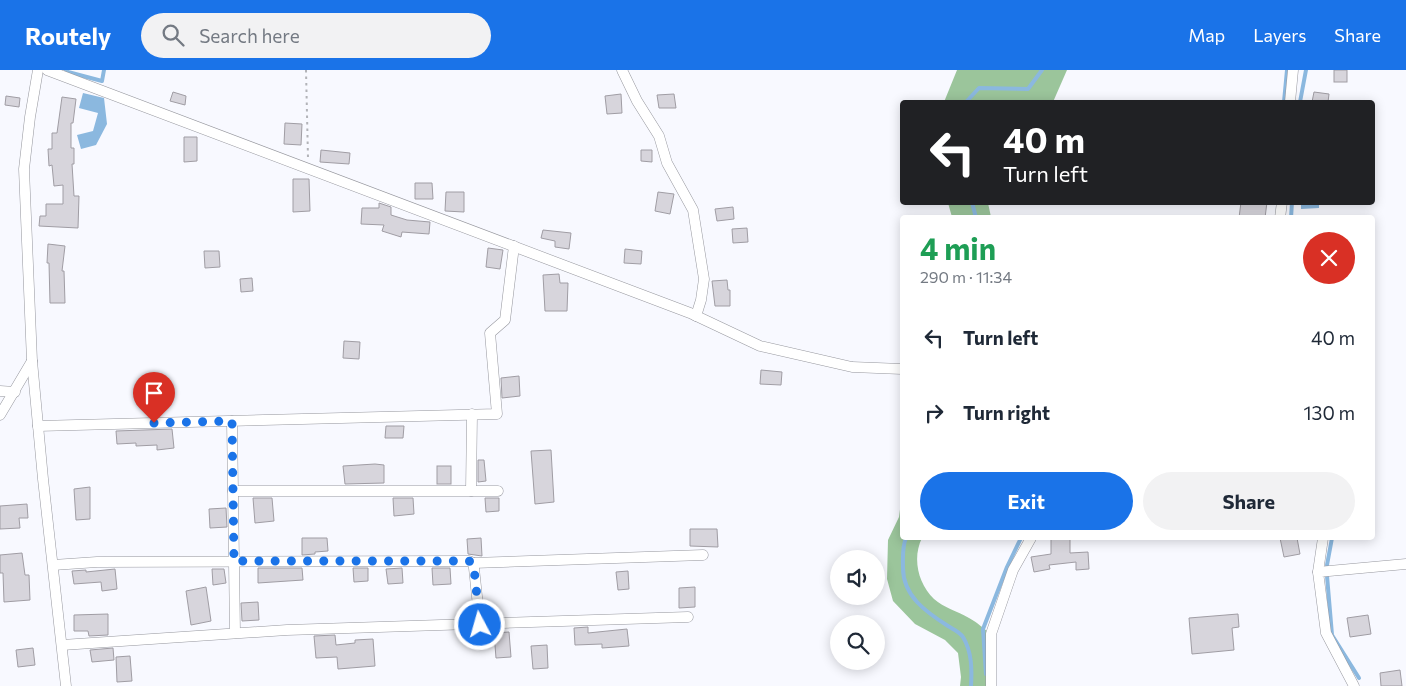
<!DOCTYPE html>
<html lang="en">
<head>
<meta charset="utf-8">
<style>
	:root { --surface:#fff; --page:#f2f2f3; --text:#1f2937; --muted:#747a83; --accent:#1a73e8 }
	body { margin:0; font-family:Commissioner,sans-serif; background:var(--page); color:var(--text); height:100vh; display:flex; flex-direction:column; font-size:19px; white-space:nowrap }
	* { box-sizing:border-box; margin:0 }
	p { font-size:16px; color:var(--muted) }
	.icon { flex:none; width:28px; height:28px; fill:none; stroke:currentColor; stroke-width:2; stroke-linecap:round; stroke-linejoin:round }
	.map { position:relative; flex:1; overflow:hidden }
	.drawer { position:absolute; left:900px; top:145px; width:475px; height:325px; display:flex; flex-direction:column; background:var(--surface); border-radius:5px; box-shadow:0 2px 12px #0003 }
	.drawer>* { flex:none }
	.hud { position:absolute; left:900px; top:30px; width:475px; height:105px; border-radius:5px; box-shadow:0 2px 12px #0003; background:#202124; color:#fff; overflow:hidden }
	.buttons { position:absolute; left:830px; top:480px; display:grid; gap:10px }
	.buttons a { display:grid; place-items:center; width:55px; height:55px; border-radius:50%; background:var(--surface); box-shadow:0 2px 12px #0003; font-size:25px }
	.pin { position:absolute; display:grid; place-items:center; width:42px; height:42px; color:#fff; margin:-51px -21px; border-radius:50% 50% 50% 0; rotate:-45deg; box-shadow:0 0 5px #0007 }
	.pin .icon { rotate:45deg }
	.me { position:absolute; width:55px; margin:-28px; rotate:354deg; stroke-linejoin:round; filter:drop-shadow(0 0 4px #0008) }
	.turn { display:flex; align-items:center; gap:18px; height:105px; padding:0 20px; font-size:22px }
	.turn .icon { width:65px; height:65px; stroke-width:2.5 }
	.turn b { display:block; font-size:35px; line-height:42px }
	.round { display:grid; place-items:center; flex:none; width:52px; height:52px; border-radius:26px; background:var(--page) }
	.summary { display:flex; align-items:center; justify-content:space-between; height:85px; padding:0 20px }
	h1 { font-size:30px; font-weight:700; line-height:38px; color:#1e9e55 }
	.action { display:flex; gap:10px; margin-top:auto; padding:10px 20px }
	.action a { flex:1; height:58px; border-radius:30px; background:var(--accent); color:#fff; font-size:20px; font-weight:700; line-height:58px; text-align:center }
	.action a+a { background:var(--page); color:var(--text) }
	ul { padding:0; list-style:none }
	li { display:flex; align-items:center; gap:15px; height:75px; padding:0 20px }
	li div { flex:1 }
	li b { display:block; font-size:19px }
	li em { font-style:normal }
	header { display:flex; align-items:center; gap:30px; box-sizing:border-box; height:70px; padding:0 25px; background:var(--accent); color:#fff }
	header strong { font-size:24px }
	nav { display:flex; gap:28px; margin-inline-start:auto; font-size:18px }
	.search { width:350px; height:45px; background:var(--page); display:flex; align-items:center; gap:12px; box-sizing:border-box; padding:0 18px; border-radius:28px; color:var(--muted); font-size:19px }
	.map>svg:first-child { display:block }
</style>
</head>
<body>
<header>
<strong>Routely</strong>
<div class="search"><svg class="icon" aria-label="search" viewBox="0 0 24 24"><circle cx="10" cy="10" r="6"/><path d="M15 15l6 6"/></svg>Search here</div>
<nav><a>Map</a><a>Layers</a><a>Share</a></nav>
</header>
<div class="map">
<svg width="1406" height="616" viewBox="0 0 1406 616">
	<rect width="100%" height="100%" fill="#f8f9ff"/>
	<!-- forest -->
	<g fill="#9bc59b">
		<path d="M957 0H1067L1053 32H944Z"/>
		<path d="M948 133H988L991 147H952Z"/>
		<path d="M902 424V468H922C912 488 918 514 934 529 944 538 957 541 969 548 977 552 984 559 991 564V616H960L961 607 958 583 945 570 915 554 893 531 887 509 888 470 899 447Z"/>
	</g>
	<!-- water -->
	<g fill="#8bb8df">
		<path d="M83 23 104 28 107 54 96 75 81 79 77 65 93 61 98 43 79 38Z"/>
		<path d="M1301 133H1319V138L1301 139Z"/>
	</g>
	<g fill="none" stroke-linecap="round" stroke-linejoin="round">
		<!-- stream -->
		<g stroke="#8bb8df" stroke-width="4">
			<path d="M66 0 68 2 102 11 104 0"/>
			<path d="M966 32 979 18 1028 19 1042 0"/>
			<path d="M1284 32 1287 0"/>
			<path d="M1300 32 1306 0"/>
			<path d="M972 132 976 148"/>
			<path d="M1291 148 1292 132"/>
			<path d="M906 468C902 477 903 487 903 498 903 526 926 542 948 556 953 559 960 562 963 567 972 582 972 600 971 616"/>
			<path d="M1327 495 1332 468"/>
			<path d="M1327 506 1332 565 1359 608"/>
			<path d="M986 604 983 559 1007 497 1021 468"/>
		</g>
	</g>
	<!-- building -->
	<g fill="#d7d5dc" stroke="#a09da4">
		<rect x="1334" y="0" width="13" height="12"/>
		<path d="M173 22 186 26 185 35 170 31Z"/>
		<path d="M1314 22 1329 24 1328 32H1312Z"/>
		<path d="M621 24 622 43 607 44 605 26Z"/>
		<path d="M674 24 676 38H659L657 25Z"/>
		<path d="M6 26 20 28 19 37 5 35Z"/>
		<path d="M62 27 76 29 73 53H71V78H74V94H72L74 126H79L78 158 39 156 40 146H46V134H63V115L54 116 52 95 49 96 48 79H52V63H57Z"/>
		<path d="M285 53 302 54 301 75 284 74Z"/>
		<path d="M184 67H197V91L184 92Z"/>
		<path d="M321 80 350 83 349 94 320 92Z"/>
		<path d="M641 80H652V92L641 91Z"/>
		<path d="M293 109H309L310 141 293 142Z"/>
		<path d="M415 113H432L433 129H415Z"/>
		<path d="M446 122H464V142L445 141Z"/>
		<path d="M658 122 674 124 670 144 655 141Z"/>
		<path d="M1241 132H1267L1265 148H1239Z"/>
		<path d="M379 133 391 137V145L407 150 430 152 429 164 402 162 401 167 382 161 384 155 361 154 362 138H379Z"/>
		<path d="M733 137 734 149 717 151 715 139Z"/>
		<path d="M747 158 748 172 733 173 732 159Z"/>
		<path d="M543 160 571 163 569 179 555 177V171L541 168Z"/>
		<path d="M48 174 65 176 62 201H64L65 233H50L49 193H47Z"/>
		<path d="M488 178 503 180 500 199 486 197Z"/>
		<path d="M625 179 642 181 641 194 624 193Z"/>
		<path d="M204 181H219L220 197 205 198Z"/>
		<path d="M559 204 560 213H568L567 241H545L543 205Z"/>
		<path d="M252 208 253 221 241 222 240 209Z"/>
		<path d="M727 210 728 220H730V236H715L712 211Z"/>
		<path d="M344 271 360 272 359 289 343 288Z"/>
		<path d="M761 300 782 302 781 315 760 314Z"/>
		<path d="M519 306 520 326 502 328 501 308Z"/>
		<path d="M386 356H404L403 368H385Z"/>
		<path d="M172 359 174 378 157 380V375L136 376V373L117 374 116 361Z"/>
		<path d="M551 380 554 432 535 434 531 381Z"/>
		<path d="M478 390H484L486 411 478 412Z"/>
		<path d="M375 394 384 395V413L345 414 343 396Z"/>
		<rect x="437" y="396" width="14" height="18"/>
		<path d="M90 417V449L76 450 74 419Z"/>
		<path d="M253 428H272L274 451 255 453Z"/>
		<path d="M393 428H413L414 444 394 446Z"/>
		<path d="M485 428H499V441L486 442Z"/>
		<path d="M27 434 28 448H19L20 458 0 459V436Z"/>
		<path d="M226 438 227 457 210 458 209 439Z"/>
		<path d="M690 459H717L718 477 690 476Z"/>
		<path d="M302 468H327L328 481 315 482V484L302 485Z"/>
		<path d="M481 468 482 486 468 484 467 469Z"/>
		<path d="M1051 468H1070V483L1088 482 1089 499 1076 500V492L1049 495 1050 499 1034 502 1031 487 1051 484Z"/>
		<path d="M1280 468H1297L1300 484 1284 487Z"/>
		<path d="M22 483 25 505H29L30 530 4 532 3 503H0V485Z"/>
		<path d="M258 498H302L303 510 258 513Z"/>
		<path d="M353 498H368V511L354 512Z"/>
		<path d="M402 498 403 513 388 514 386 499Z"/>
		<path d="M432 498H450L451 514 433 515Z"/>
		<path d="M115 499 117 519 102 521 101 512 74 514 72 501 86 500V502Z"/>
		<path d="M212 499H224L226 513 213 515Z"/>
		<path d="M628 501 629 519 618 520 616 502Z"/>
		<path d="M206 517 211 551 191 555 186 521Z"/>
		<path d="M695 517V537L679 538V518Z"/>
		<path d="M258 532 259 550 242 551 241 533Z"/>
		<path d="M108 544V565L89 566 88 561H74V545Z"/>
		<path d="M1238 544 1239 557 1232 558 1234 580 1192 584 1189 548Z"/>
		<path d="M1368 545 1371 564 1350 567 1347 548Z"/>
		<path d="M588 557V563L627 559 629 576 602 578V574L575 575 574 558Z"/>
		<path d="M509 562 511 587 496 588 494 563Z"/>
		<path d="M335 565 336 575 355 573V570L373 569 375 596 338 599 337 587 316 588 314 566Z"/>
		<path d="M547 575 548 598 533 599 531 576Z"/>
		<path d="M33 578 35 595 18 597 16 580Z"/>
		<path d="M113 578 114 590 92 592 90 580Z"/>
		<path d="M130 586 132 611 117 612 116 587Z"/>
		<path d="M1400 600 1402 616H1381L1380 603Z"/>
	</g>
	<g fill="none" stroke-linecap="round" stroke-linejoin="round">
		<!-- minor casing -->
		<g stroke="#96979e" stroke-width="11">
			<g id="minor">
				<path d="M38 0 30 47 24 99 32 291 43 409 66 616"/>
				<path d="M47 0 690 243 760 276 852 297 902 299"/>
				<path d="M622 0 637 31 659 66 667 93 693 140 704 209 701 230 696 246"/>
				<path d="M1290 32 1293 0"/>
				<path d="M1280 148 1282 132"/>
				<path d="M0 321 15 322"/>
				<path d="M0 345 32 291"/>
				<path d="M232 351 235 563"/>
				<path d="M38 356 497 344 490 263 505 250 514 176"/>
				<path d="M233 421H498"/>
				<path d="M471 421 472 344"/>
				<path d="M473 493 703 485"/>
				<path d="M53 495 97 492 469 491 473 493 474 498 480 555"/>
				<path d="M1318 502 1323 468"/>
				<path d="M62 575 287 560 688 547"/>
				<path d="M991 616V564L1013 500 1031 468"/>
				<path d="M1354 616 1326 563 1318 502 1406 494"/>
			</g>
		</g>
		<!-- path -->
		<path stroke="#b2b3b8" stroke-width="2" stroke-dasharray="2.5 4" stroke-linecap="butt" d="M306 0 308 88"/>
		<!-- minor -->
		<use href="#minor" stroke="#fff" stroke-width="10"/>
	</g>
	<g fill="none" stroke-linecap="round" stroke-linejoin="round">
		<!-- route -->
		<path stroke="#1a73e8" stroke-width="9" stroke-dasharray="0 16.2" d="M154 353 232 351 234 491H469L473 493 474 498 480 555"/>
	</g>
</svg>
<div class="buttons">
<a><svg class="icon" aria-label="sound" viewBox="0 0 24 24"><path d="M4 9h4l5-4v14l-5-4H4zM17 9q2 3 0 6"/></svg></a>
<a><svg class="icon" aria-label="search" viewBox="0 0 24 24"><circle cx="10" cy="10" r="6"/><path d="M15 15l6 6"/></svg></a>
</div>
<div class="pin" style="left:154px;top:353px;background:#d93025"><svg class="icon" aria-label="arrive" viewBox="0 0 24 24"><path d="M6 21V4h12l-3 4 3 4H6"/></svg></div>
<svg class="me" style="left:480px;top:555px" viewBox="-20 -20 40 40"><circle r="17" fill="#1a73e8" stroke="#fff" stroke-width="3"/><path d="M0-11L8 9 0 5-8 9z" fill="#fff"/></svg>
<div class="hud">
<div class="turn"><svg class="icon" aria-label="left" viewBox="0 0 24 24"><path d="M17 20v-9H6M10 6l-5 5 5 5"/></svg><div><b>40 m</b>Turn left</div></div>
</div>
<section class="drawer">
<div class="summary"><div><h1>4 min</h1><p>290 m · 11:34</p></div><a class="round" style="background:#d93025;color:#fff"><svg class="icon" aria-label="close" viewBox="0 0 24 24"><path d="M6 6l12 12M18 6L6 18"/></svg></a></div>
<ul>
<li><svg class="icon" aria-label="left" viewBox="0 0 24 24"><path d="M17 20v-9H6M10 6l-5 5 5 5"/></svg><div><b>Turn left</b></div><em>40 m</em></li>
<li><svg class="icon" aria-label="right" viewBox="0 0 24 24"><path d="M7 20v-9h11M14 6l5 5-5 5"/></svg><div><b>Turn right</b></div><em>130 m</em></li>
</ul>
<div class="action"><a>Exit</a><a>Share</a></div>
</section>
</div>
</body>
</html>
